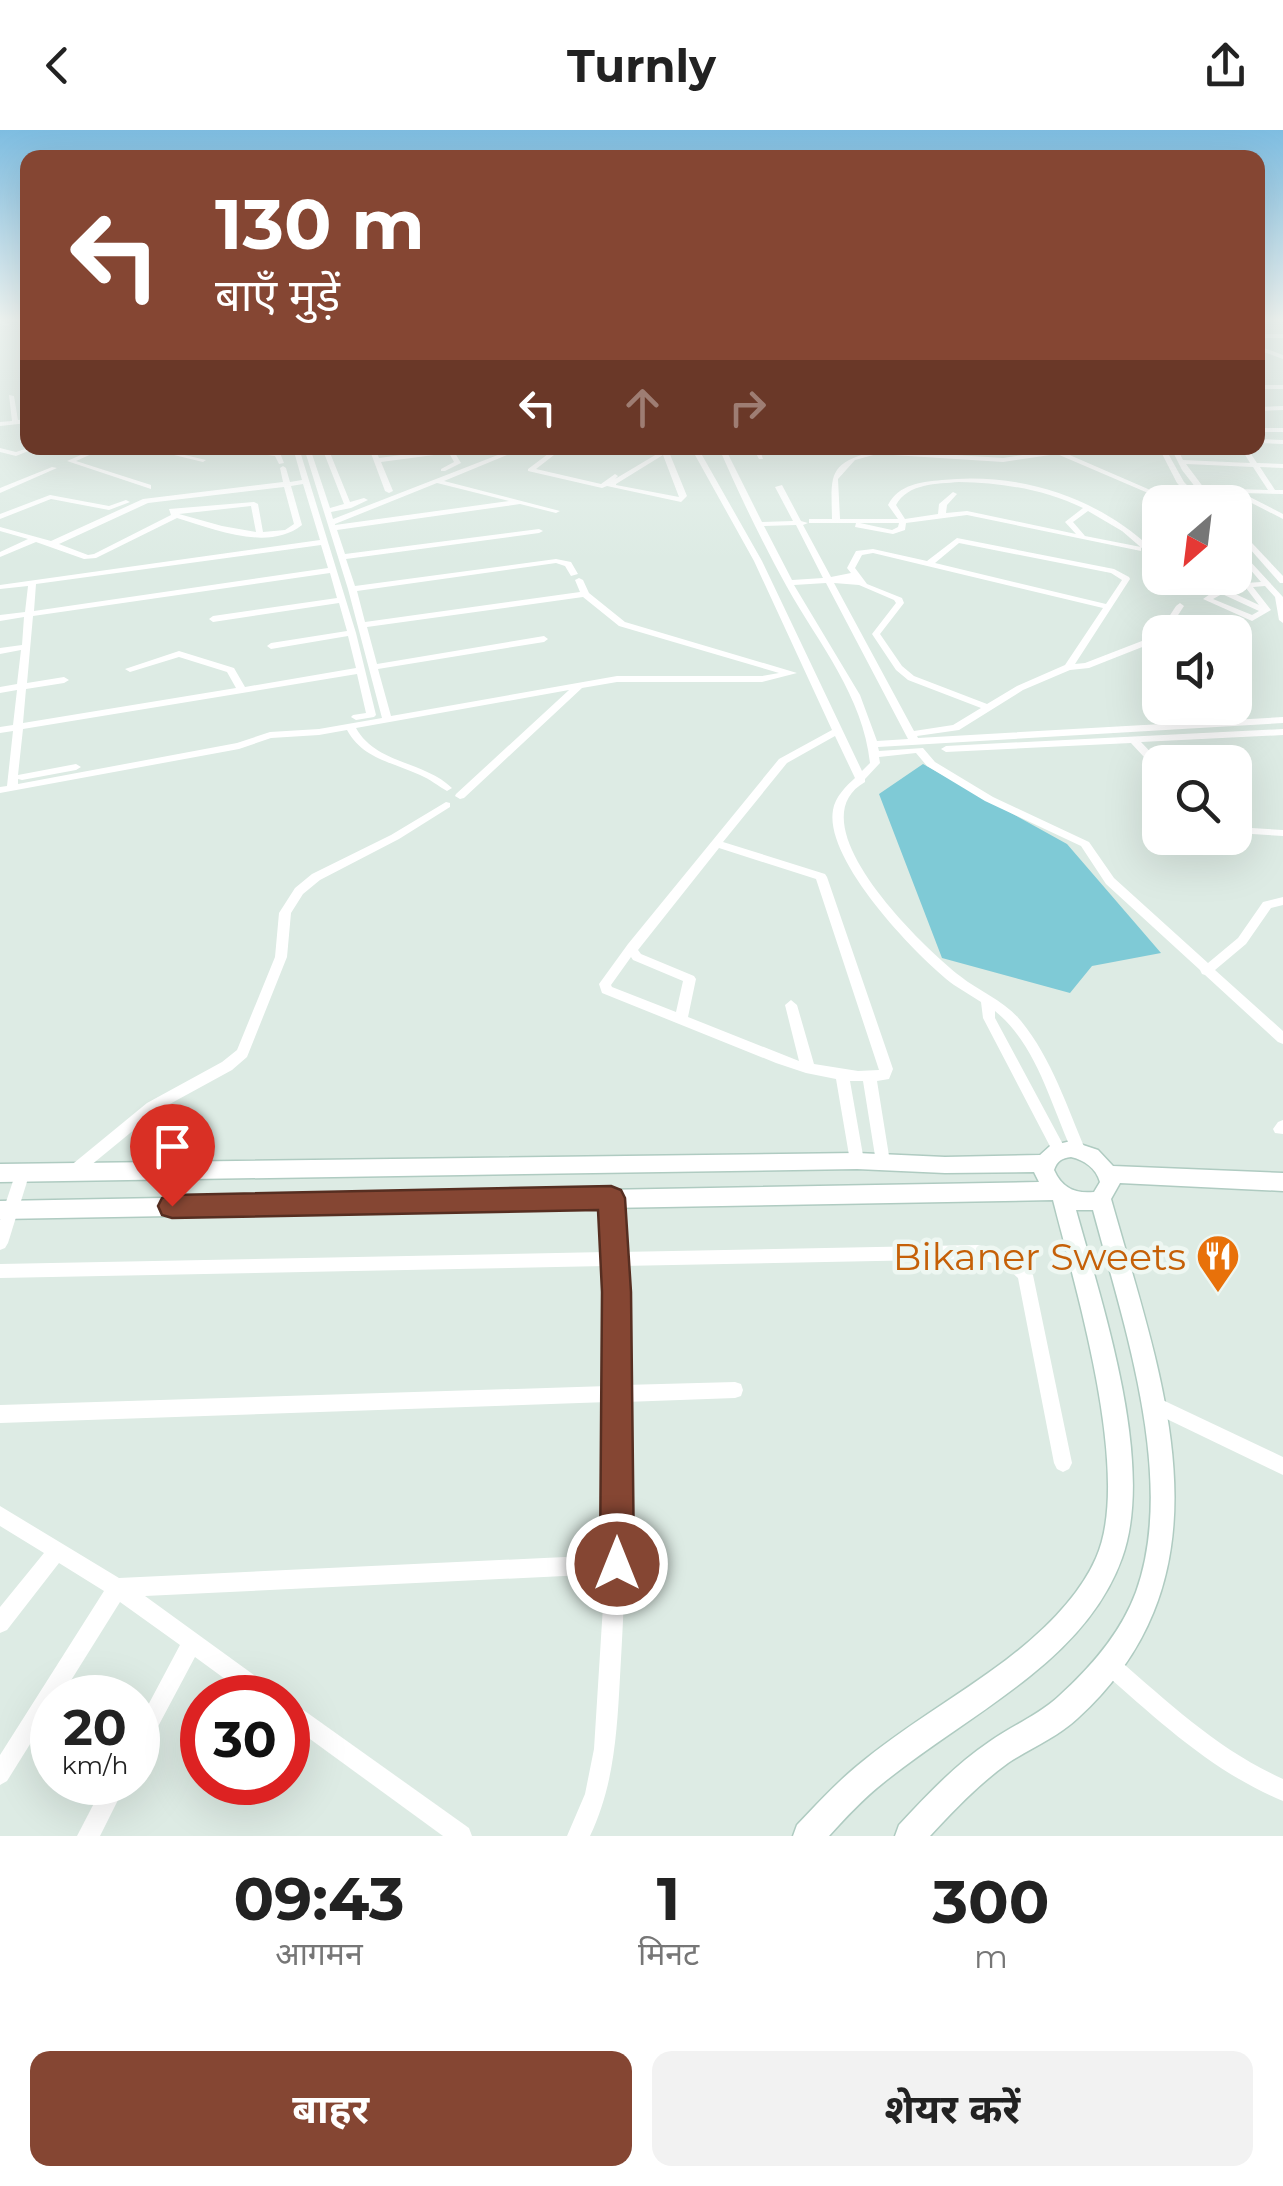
<!DOCTYPE html>
<html lang="hi">
<head>
<meta charset="utf-8">
<style>
	:root { --surface:#fff; --page:#f2f2f2; --text:#222; --muted:#767676; --accent:#854633 }
	body { margin:0; font-family:Montserrat,"Noto Sans Devanagari",sans-serif; background:var(--page); color:var(--text); height:100vh; display:flex; flex-direction:column; font-size:38px; white-space:nowrap }
	* { box-sizing:border-box; margin:0 }
	p { font-size:32px; color:var(--muted) }
	.icon { flex:none; width:55px; height:55px; fill:none; stroke:currentColor; stroke-width:2; stroke-linecap:round; stroke-linejoin:round }
	.map { position:relative; height:1706px; overflow:hidden }
	.details { display:flex; flex-direction:column; background:var(--surface); flex:1 }
	.details>* { flex:none }
	.hud { position:absolute; left:20px; top:20px; width:1245px; height:305px; border-radius:20px; box-shadow:0 10px 40px #0002; background:#854633; color:#fff; overflow:hidden }
	.needle { width:65px; rotate:208deg }
	.controls { position:absolute; left:1142px; top:355px; display:grid; gap:20px }
	.controls a { display:grid; place-items:center; width:110px; height:110px; border-radius:20px; background:var(--surface); box-shadow:0 10px 40px #0002; font-size:50px }
	.speed { position:absolute; left:30px; top:1545px; display:flex; gap:20px; font-size:50px; font-weight:700; text-align:center }
	.speed>* { display:grid; place-content:center; width:130px; height:130px; border-radius:50%; background:var(--surface); box-shadow:0 10px 40px #0002; line-height:1 }
	.speed small { font-size:25px; font-weight:400 }
	.speed .limit { border:15px solid #d22; background:#fff; color:#111 }
	.pin { position:absolute; display:grid; place-items:center; width:85px; height:85px; color:#fff; margin:-102px -42px; border-radius:50% 50% 50% 0; rotate:-45deg; box-shadow:0 0 10px #0007 }
	.pin .icon { rotate:45deg }
	.me { position:absolute; width:110px; margin:-55px; rotate:0deg; stroke-linejoin:round; filter:drop-shadow(0 0 8px #0008) }
	.turn { display:flex; align-items:center; gap:35px; height:210px; padding:0 30px; font-size:45px }
	.turn .icon { width:130px; height:130px; stroke-width:2.5 }
	.turn b { display:block; font-size:70px; line-height:85px }
	.lanes { display:flex; align-items:center; height:95px; padding:0 30px; background:#0003; justify-content:center; gap:50px; direction:ltr }
	.lanes .off { opacity:.35 }
	.eta { display:flex; justify-content:space-evenly; align-items:center; height:170px; text-align:center }
	.eta b { font-size:60px; font-weight:700; line-height:70px }
	.primary-button { display:flex; gap:20px; margin-top:auto; padding:20px 30px }
	.primary-button a { flex:1; height:115px; border-radius:20px; background:var(--accent); color:#fff; font-size:40px; font-weight:700; line-height:115px; text-align:center }
	.primary-button a+a { background:var(--page); color:var(--text) }
	header { display:flex; justify-content:space-between; align-items:center; height:130px; padding:0 30px; background:var(--surface); font-size:45px; font-weight:700 }
	.map>svg:first-child { display:block }
</style>
</head>
<body>
<header><svg class="icon" aria-label="back" viewBox="0 0 24 24"><path d="M15 5l-7 7 7 7"/></svg>Turnly<svg class="icon" aria-label="share" viewBox="0 0 24 24"><path d="M12 15V3M7 8l5-5 5 5M5 13v7h14v-7"/></svg></header>
<div class="map">
<svg width="1283" height="1706" viewBox="0 0 1283 1706">
	<rect width="100%" height="100%" fill="#ddebe4"/>
	<!-- water -->
	<path fill="#7fcad6" d="M923 634 1067 714 1161 823 1092 836 1070 863 942 828 879 664Z"/>
	<g fill="none" stroke-linecap="round" stroke-linejoin="round">
		<!-- secondary casing -->
		<g stroke="#afcbc1" stroke-width="3">
			<path id="secondary" d="M1071 1011 1098 1020 1113 1036 1283 1043V1061L1120 1053 1111 1069C1161 1248 1239 1441 1078 1588 1058 1607 1031 1618 1008 1633 979 1654 954 1680 930 1706H895L899 1695C927 1665 955 1635 989 1612 1011 1596 1039 1585 1059 1566 1091 1537 1121 1503 1136 1462 1177 1349 1123 1192 1093 1080H1076C1102 1174 1156 1334 1122 1428 1105 1476 1069 1515 1030 1546 983 1584 930 1615 883 1653 863 1669 846 1687 829 1706H793L797 1695C816 1675 835 1654 857 1636 903 1597 957 1567 1006 1530 1040 1504 1078 1469 1096 1428 1133 1346 1075 1157 1053 1070L0 1089V1071L1039 1052 1034 1042 945 1043 857 1039 0 1052V1034L857 1023 945 1027 1040 1025 1050 1016ZM1071 1027C1084 1030 1096 1038 1100 1052L1094 1062C1075 1064 1062 1058 1054 1040 1057 1031 1062 1028 1071 1027Z"/>
		</g>
		<!-- street -->
		<g fill="#fff" fill-rule="evenodd">
			<path d="M0 191 9 193 10 194 7 196 0 194Z"/>
			<rect x="1258" y="204" width="25" height="4"/>
			<path d="M1258 216 1283 225V229L1258 220Z"/>
			<rect x="1258" y="255" width="25" height="4"/>
			<path d="M9 265 14 266 18 290 28 289V293L0 296V292L12 291Z"/>
			<path d="M1283 276V280L1258 281V277Z"/>
			<rect x="1258" y="298" width="25" height="4"/>
			<path d="M1258 309 1283 310V314L1258 313Z"/>
			<path d="M0 318 16 322 28 318H36L16 326 0 322Z"/>
			<path d="M97 318H105L76 331 151 355V359L67 331Z"/>
			<path d="M145 318H155L206 330 203 332Z"/>
			<path d="M293 318H299L356 503 376 585 374 587 356 590 351 587 353 585 366 583 357 544 23 599 18 645 76 634 81 637 76 640 22 650 18 649V654L237 613 270 602 319 599 382 588 348 459 304 318H310L330 378 344 374 322 318H328L350 372 364 368 368 370 351 378 331 382 333 389 516 318H524L444 351 560 381 556 383 520 374 337 400 345 424 539 399 543 401 539 403 346 429 355 456 556 429 571 432 578 444 571 446 565 436 556 433 357 461 365 492 580 462 575 450 579 448 583 450 589 463 625 492 797 543 762 552H617L582 558 464 668 460 669 455 666 456 664 569 560 356 598C376 634 424 631 452 658L447 661C438 656 430 649 420 645 392 632 363 629 347 600L319 605 271 608 239 619 0 663V657L7 656 13 601 0 603V597L13 595 17 560 0 563V557L17 554 21 520 0 524V518L22 515 24 487 0 491V485L25 482 28 456 0 459V455L320 410 303 354 291 356 302 395C268 422 214 399 177 388L96 428 84 429 36 412 0 427V422L28 409 0 401V397L51 411 143 369 283 352 280 338 283 336 286 338 290 352 302 350ZM437 353 509 371 335 395V394ZM284 357 294 394 285 400 263 402 258 374 254 372 169 379 171 385 94 424 88 425 59 414 148 373ZM251 376 256 402 222 396 179 384ZM321 415 328 438 34 481 36 454ZM330 443 337 468 213 486 209 489 213 492 339 473 347 501 271 513 267 516 271 519 348 506 356 538 245 557 234 538 179 521 125 539 130 542 179 527 227 542 236 558 23 593 26 559 64 553 69 550 64 547 27 553 33 486ZM583 467 619 496 779 543 762 546H617L391 586 378 539 544 512 548 509 544 506 377 534 367 497Z"/>
			<path d="M369 318H375L379 328 452 318 461 333 445 341H441V339L454 332 449 323 381 332 393 361 389 363 385 361Z"/>
			<path d="M556 318H563L536 339 601 354 615 344 618 346 615 349 667 318 693 320 692 318H698L762 431 862 641 870 633C863 566 819 514 787 457 764 416 738 362 719 318H725L762 392 793 391 775 357 782 355 801 391 808 393 803 395 831 447 851 443 847 438 856 421 873 419 927 431 957 408 1114 439 1129 447 1130 449 1075 534 1085 533 1160 504V510L1089 538 1070 540 1023 560 959 600 917 606 918 608 1283 587V593L878 617 879 621 923 618 935 632 993 667 1089 712 1114 748 1208 833 1238 808 1263 772 1283 767V775L1271 778 1246 814 1215 840 1283 901V914L1278 912 1205 845 1202 844 1200 840 1106 754 1081 716 985 671 927 636 916 623 879 627 880 633 865 649V652C793 693 924 818 960 846 980 862 1005 871 1021 891 1052 929 1067 977 1086 1021L1084 1025 1079 1027 1074 1025C1051 977 1038 916 995 881V888L1066 1020 1064 1024 1059 1026 1054 1024 983 888 981 872C972 866 963 861 954 855 916 826 824 730 833 680 835 667 846 656 855 648L835 606 787 633 723 712 825 744 827 747 893 939 889 949 877 951 890 1032 888 1036 883 1038 878 1036 876 1032 863 951H850L864 1031 862 1035 857 1037 852 1035 850 1031 836 949 806 943 776 933 602 863 599 854 628 814 779 629 832 600 754 431 695 325 669 322 687 366 681 372 607 356 602 358 528 341V339ZM663 325 679 367 616 355V354ZM796 395 823 448 792 450 764 396ZM959 413 1111 443 1122 450 1106 474 935 433ZM873 423 1103 478 1065 535 1017 556 987 574 914 546 902 536 880 504 904 473 902 468 867 454 855 438 862 425ZM826 453 908 609 877 611 860 565 794 455ZM834 453 859 455 894 470 896 473 872 504 896 540 908 550 981 578 953 595 914 601ZM719 718 816 749 879 940 858 941 814 934 797 875 791 870 785 875 799 931 688 887 696 849 694 846 641 824 638 820ZM631 827 633 830 683 851 676 882 612 857 611 855Z"/>
			<path d="M753 318H759L763 329H759Z"/>
			<path d="M1159 318H1165L1184 352 1190 358H1196L1182 340 1171 318H1177L1183 330 1250 333 1241 318H1247L1257 333 1283 334V338L1260 337 1275 360H1283V364L1242 363 1283 384V389L1232 363H1208L1216 372H1209L1200 362H1194L1203 372H1195L1177 353ZM1186 334 1253 337 1268 360 1204 358Z"/>
			<path d="M877 320 1003 328 1058 320 1178 372H1169L1057 324 1003 332 877 324 855 330 838 349 840 389H898L888 375C899 354 921 352 942 350 1018 342 1095 366 1151 418L1144 420 1122 401 1088 381 1073 392 1085 406 1141 417V421L967 385 906 393 905 400 893 404 855 397 856 393H809V389H832C831 342 828 334 877 320ZM959 352C1003 353 1043 359 1083 378L1065 392 1076 404 967 381 946 383 947 375 957 364 953 362 939 374 938 384 905 389 896 375C908 353 937 354 959 352ZM860 393H899L898 397 892 400Z"/>
			<path d="M263 321 280 323 284 333 279 334 275 326 261 324 260 323Z"/>
			<path d="M52 337 57 338 0 363V358Z"/>
			<path d="M50 365 109 376 126 370 130 372 109 380 51 369 0 389V384Z"/>
			<path d="M1235 395 1283 446V453H1280L1235 402Z"/>
			<path d="M1235 415 1283 467V493L1279 490 1275 467 1265 456 1253 457 1271 480 1252 491 1203 469C1220 456 1240 453 1261 452L1235 422ZM1246 458 1259 475 1229 461ZM1222 464 1259 481 1252 485 1213 469Z"/>
			<path d="M1152 422 1160 423V427L1152 426Z"/>
			<path d="M1180 473 1184 476 1167 502 1160 504 1159 502 1176 476Z"/>
			<path d="M1283 599V605L1141 612 1160 632V641L1156 640 1131 613 946 622 941 619 946 616Z"/>
			<path d="M1235 640H1246L1251 643 1246 646H1235Z"/>
			<path d="M446 672 450 673V677L399 709 320 750 303 764 291 783 287 827 247 927 232 940 157 981 79 1045 74 1047 69 1045 67 1041 69 1037 147 973 222 932 237 920 275 827 279 783 295 758 312 744 391 705Z"/>
			<path d="M1235 697 1283 700V706L1236 703Z"/>
			<path d="M1283 990V1004L1275 1003 1273 999 1278 992Z"/>
			<path d="M23 1036 28 1038 30 1042 8 1113 5 1118 0 1120V1090L16 1042 18 1038Z"/>
			<path d="M611 1062 616 1064 618 1068 620 1122 978 1115 1016 1126 1033 1145 1072 1333 1069 1339 1063 1342 1057 1339 1054 1333 1018 1148 1006 1137 978 1129 621 1136 624 1255 735 1252 741 1254 743 1260 741 1266 735 1268 625 1272V1430L626 1434 625 1439C624 1475 622 1511 620 1547 617 1602 614 1656 590 1706H567L585 1664 594 1619 605 1444 145 1466 276 1561 279 1568H251L195 1527 145 1621 138 1624V1594L180 1515 120 1472 60 1568H52V1579L7 1651 0 1655V1625L104 1461 59 1433 7 1500 0 1503V1477L44 1423 0 1396V1376L119 1448 606 1425 608 1272 0 1293V1275L608 1256 605 1136 0 1148V1134L605 1122 604 1068 606 1064Z"/>
			<path d="M1152 1265 1283 1327V1345L1146 1279 1143 1273 1146 1267Z"/>
			<path d="M1111 1526 1118 1529C1170 1574 1220 1621 1283 1649V1671C1213 1642 1160 1592 1104 1543L1101 1536 1104 1529Z"/>
			<path d="M288 1571 295 1574 469 1698 472 1706H443L288 1593Z"/>
			<path d="M105 1652H127L100 1706H77Z"/>
		</g>
		<!-- secondary -->
		<use href="#secondary" fill="#fff" fill-rule="evenodd"/>
	</g>
	<!-- sky -->
	<linearGradient id="sky" x2="0" y2="1"><stop stop-color="#7ebde1"/><stop offset="0.44" stop-color="#f0f6f3"/><stop offset="1" stop-color="#f0f6f3" stop-opacity="0"/></linearGradient>
	<rect width="1283" height="430" fill="url(#sky)"/>
	<!-- route -->
	<path fill="#854633" stroke="#562e21" stroke-width="2.5" d="M611 1056 621 1060 625 1068 631 1162 634 1434 629 1446 617 1451 605 1446 600 1434 602 1162 598 1080 172 1088 162 1085 158 1076 162 1068 172 1065Z"/>
	<!-- icons -->
	<defs>
		<g id="restaurant-pin" transform="scale(2.25)"><path d="M0 17L-7.5 6A9.5 9.5 0 1 1 7.5 6Z" fill="#e8710a" stroke="#eef7f2"/><path d="M-5-6h1v4h1v-4h1v4h1v-4h1v5L-1.5 .5V6h-2V.5L-5-1ZM5-6V6H3V1.5H1.5Q1.5-4 5-6Z" fill="#fff"/></g>
	</defs>
	<g fill-rule="evenodd">
		<use href="#restaurant-pin" x="1218" y="1126"/>
	</g>
	<g text-anchor="middle" dominant-baseline="central" stroke-width="9" stroke-linejoin="round" paint-order="stroke">
		<!-- near-food labels -->
		<g font-size="38" fill="#c56008" stroke="#eef7f2" text-anchor="end">
			<text x="1186" y="1126">Bikaner Sweets</text>
		</g>
	</g>
</svg>
<div class="controls">
<a><svg class="needle" viewBox="-14 -14 28 28"><path d="M0-13l5 13h-10z" fill="#e53935"/><path d="M0 13l5-13h-10z" fill="#767676"/></svg></a>
<a><svg class="icon" aria-label="sound" viewBox="0 0 24 24"><path d="M4 9h4l5-4v14l-5-4H4zM17 9q2 3 0 6"/></svg></a>
<a><svg class="icon" aria-label="search" viewBox="0 0 24 24"><circle cx="10" cy="10" r="6"/><path d="M15 15l6 6"/></svg></a>
</div>
<div class="speed"><div>20<small>km/h</small></div><div class="limit">30</div></div>
<div class="pin" style="left:172px;top:1076px;background:#d93025"><svg class="icon" aria-label="arrive" viewBox="0 0 24 24"><path d="M6 21V4h12l-3 4 3 4H6"/></svg></div>
<svg class="me" style="left:617px;top:1434px" viewBox="-20 -20 40 40"><circle r="17" fill="#854633" stroke="#fff" stroke-width="3"/><path d="M0-11L8 9 0 5-8 9z" fill="#fff"/></svg>
<div class="hud">
<div class="turn"><svg class="icon" aria-label="left" viewBox="0 0 24 24"><path d="M17 20v-9H6M10 6l-5 5 5 5"/></svg><div><b>130 m</b>बाएँ मुड़ें</div></div>
<div class="lanes"><svg class="icon" aria-label="left" viewBox="0 0 24 24"><path d="M17 20v-9H6M10 6l-5 5 5 5"/></svg><svg class="icon off" aria-label="ahead" viewBox="0 0 24 24"><path d="M12 20V5M6 11l6-6 6 6"/></svg><svg class="icon off" aria-label="right" viewBox="0 0 24 24"><path d="M7 20v-9h11M14 6l5 5-5 5"/></svg></div>
</div>
</div>
<section class="details">
<div class="eta">
<div><b>09:43</b><p>आगमन</p></div>
<div><b>1</b><p>मिनट</p></div>
<div><b>300</b><p>m</p></div>
</div>
<div class="primary-button"><a>बाहर</a><a>शेयर करें</a></div>
</section>
</body>
</html>
